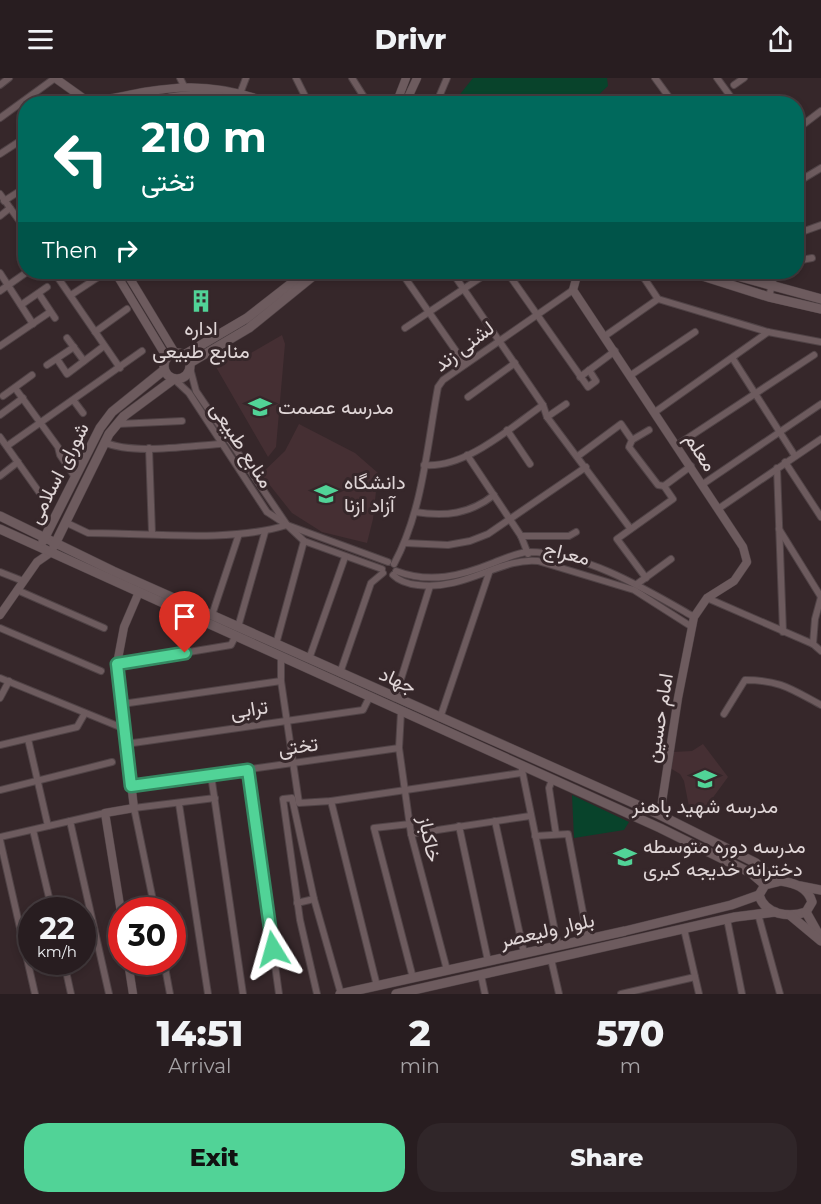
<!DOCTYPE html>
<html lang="en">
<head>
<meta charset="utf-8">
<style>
	:root { --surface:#281d20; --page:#302629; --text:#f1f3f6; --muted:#a5a2a5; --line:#443b3e; --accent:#51d397 }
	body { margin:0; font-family:Montserrat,Vazirmatn,sans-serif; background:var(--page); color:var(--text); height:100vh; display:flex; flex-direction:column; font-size:22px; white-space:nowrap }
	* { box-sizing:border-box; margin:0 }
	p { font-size:20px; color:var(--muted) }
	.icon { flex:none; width:33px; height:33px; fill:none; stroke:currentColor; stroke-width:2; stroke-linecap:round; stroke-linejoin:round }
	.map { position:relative; height:916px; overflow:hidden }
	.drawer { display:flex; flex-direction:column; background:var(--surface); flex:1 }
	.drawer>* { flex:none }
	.banner { position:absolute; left:18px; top:18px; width:786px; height:183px; border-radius:24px; box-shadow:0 3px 9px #0003,0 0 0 2px var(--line); background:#00695c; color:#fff; overflow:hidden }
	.speed { position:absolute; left:18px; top:819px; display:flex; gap:12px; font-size:30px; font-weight:700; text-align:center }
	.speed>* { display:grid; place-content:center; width:78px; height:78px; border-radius:50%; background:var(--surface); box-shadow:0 3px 9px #0003,0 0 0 2px var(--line); line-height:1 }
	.speed small { font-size:15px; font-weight:400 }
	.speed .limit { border:9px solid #d22; background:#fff; color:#111 }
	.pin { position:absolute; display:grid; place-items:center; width:51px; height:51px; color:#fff; margin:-62px -26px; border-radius:50% 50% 50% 0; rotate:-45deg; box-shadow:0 0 6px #0007 }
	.pin .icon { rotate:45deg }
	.me { position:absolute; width:66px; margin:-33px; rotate:352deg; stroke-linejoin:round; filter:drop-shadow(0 0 4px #0008) }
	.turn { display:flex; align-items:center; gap:21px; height:126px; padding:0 24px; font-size:27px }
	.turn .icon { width:78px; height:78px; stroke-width:2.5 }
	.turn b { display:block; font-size:42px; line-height:51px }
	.then { display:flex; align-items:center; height:57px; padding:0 24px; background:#0003; gap:12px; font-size:22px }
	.eta { display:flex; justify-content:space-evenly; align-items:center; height:102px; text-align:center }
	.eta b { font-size:36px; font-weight:800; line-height:42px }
	.cta { display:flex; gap:12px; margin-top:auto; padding:12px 24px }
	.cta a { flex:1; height:69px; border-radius:24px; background:var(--accent); color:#111; font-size:24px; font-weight:800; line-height:69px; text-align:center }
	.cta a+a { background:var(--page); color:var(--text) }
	header { display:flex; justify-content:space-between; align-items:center; height:78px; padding:0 24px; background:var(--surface); font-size:27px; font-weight:800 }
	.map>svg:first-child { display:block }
</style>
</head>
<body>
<header><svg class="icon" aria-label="menu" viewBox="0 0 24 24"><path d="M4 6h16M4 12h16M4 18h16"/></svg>Drivr<svg class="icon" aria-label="share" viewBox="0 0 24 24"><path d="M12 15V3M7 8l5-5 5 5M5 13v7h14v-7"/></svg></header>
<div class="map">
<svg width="821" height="916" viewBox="0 0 821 916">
	<rect width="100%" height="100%" fill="#36272a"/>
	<!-- built -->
	<g fill="#452f33">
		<path d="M282 257 285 266 276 369 268 379 216 289 219 278 230 272 237 280 244 279Z"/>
		<path d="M299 346 355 375 378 395 373 441 367 465 322 454 292 435 261 396 285 373Z"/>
		<path d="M703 666 728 699 706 729 690 734 684 703 680 696 670 690 673 674 692 673Z"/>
	</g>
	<!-- green -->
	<g fill="#08432b">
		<path d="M473 0H607L608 8 591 24 584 25H453Z"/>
		<path d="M572 717 629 744 624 752 574 760Z"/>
	</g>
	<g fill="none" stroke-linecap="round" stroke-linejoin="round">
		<!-- minor casing -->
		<g stroke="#504346" stroke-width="8">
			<g id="minor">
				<path d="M180 0 183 6"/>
				<path d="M296 0 309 26"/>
				<path d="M352 0 364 19 355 26"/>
				<path d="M655 0 674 26"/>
				<path d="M717 0 736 26"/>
				<path d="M0 7 9 0"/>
				<path d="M734 7 744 0"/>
				<path d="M241 13 246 0"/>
				<path d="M74 26 82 19"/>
				<path d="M436 26 447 0"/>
				<path d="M0 40 55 0"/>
				<path d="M796 52 821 33"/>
				<path d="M0 76 26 59"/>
				<path d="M796 105 821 90"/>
				<path d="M0 116 26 152"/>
				<path d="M4 123 26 109"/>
				<path d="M0 138 10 130"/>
				<path d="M796 156 821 147"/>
				<path d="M796 183 812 180"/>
				<path d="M54 194 120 290"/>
				<path d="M401 194 465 286"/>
				<path d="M452 194 543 327 547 339 630 450"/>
				<path d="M507 194 588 309 596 303 589 292"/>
				<path d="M559 194 560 195"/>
				<path d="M640 194 658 221 768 254 821 264"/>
				<path d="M0 195 33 246"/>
				<path d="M0 213 27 194"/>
				<path d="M39 216 55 240"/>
				<path d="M71 217 106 194"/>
				<path d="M769 219 775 194"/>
				<path d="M21 227 47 209"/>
				<path d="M405 250 489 194"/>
				<path d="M95 254 127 231"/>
				<path d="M605 258 658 221"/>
				<path d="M67 260 84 283"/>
				<path d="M0 268 50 234"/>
				<path d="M57 281 67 296 104 268"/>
				<path d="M733 281 795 378"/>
				<path d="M47 287 74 269"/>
				<path d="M190 290 196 313 287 447 388 484"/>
				<path d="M631 297 695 254"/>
				<path d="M580 299 615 273"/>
				<path d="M174 301 189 315 267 434 287 447 304 463 382 491"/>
				<path d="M15 310 58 369 60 377 75 399"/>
				<path d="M3 318 32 297"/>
				<path d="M468 319 515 285"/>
				<path d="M74 323 83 335"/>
				<path d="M655 334 768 254"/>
				<path d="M0 337 23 320"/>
				<path d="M547 339 566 326"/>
				<path d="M118 346 182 343"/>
				<path d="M507 352 530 386"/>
				<path d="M0 359 39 414"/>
				<path d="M632 362 649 352"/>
				<path d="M104 364C132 377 188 368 220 366"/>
				<path d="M677 367 814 277"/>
				<path d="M7 368 142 273"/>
				<path d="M149 370 152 455"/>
				<path d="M467 377 521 458 528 476"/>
				<path d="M578 378 621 346 632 362 629 369 658 407 664 408"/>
				<path d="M785 384 821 439"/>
				<path d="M424 387C465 391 510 350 543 327"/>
				<path d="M777 390 783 554"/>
				<path d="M0 398 18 384"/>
				<path d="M703 406 821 326"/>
				<path d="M718 431 821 361"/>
				<path d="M415 434C445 439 470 436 494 417"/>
				<path d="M67 445 88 455C149 455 229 465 287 447"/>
				<path d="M779 451 821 519"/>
				<path d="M521 458H569L576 454"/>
				<path d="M405 465 448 467 470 463 488 456 586 389"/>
				<path d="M394 486C423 432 427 368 438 309L443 302 573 212"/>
				<path d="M396 493C430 506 461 498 493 485 504 481 516 475 528 474 585 474 647 512 694 539"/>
				<path d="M0 494 23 503"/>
				<path d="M393 497C400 504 408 506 418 507 465 513 501 479 538 483L634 512 692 549"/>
				<path d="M646 500 617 461 673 421 664 408 691 388"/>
				<path d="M637 506 671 481"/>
				<path d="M17 512 104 550"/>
				<path d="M707 520 813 566 821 573"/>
				<path d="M212 537 239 456"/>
				<path d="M238 549 265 454"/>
				<path d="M0 550 101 593"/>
				<path d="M276 566 304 463"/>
				<path d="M813 566 815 541 821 519"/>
				<path d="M281 580V603L299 725 331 723 521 695"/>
				<path d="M309 581 345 479"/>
				<path d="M117 586 231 567 235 559"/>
				<path d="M340 595 371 505 383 495"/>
				<path d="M0 600 125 651"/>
				<path d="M0 620 9 603"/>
				<path d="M395 620 430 508"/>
				<path d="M122 626 281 603"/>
				<path d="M401 634 399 670 411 756 447 892"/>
				<path d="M724 636 745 602C780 602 791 611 821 627"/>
				<path d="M440 640 489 495"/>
				<path d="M28 661 48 748"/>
				<path d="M126 666 363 632 369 620"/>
				<path d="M0 667 77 649 85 635"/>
				<path d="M248 692 279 916"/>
				<path d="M522 692 558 868"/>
				<path d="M211 697 243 916"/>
				<path d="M552 702 549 710 556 756"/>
				<path d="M131 708 399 670"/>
				<path d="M0 712 112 684"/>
				<path d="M331 723 377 908"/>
				<path d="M179 726 208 916"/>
				<path d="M70 743 109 916"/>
				<path d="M495 743 524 875"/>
				<path d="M410 746 374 750 413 900"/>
				<path d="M459 748 488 883"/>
				<path d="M33 752 52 832"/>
				<path d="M411 756 530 738"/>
				<path d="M535 758 568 756 588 861"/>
				<path d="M0 759 105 735"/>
				<path d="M0 762 35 916"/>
				<path d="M297 825 314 821"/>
				<path d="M155 832 134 730 215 720"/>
				<path d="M758 836 780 916"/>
				<path d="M727 841 742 916"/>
				<path d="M684 851 699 916"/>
				<path d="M551 881 559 916"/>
				<path d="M64 884 71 916"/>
				<path d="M164 884 170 916"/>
				<path d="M481 897 485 916"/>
				<path d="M317 916 300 842 283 721 292 720 314 821 341 916"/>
				<path d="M621 916 695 899"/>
			</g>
		</g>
		<!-- tertiary casing -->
		<g stroke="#504346" stroke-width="9">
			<g id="tertiary">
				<path d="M55 0 90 25"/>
				<path d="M99 23C167 9 205 0 272 26"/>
				<path d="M142 26C178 16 209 11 244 26"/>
				<path d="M396 26 406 0"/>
				<path d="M405 26 417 0"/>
				<path d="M115 194 167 280"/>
				<path d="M126 194 175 275"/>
				<path d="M578 194 573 212 743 469 747 484 734 503 707 520 694 539 678 620 660 737"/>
				<path d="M0 537 37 484 50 475"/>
				<path d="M122 840 105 735 134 730 117 586 124 549 139 514"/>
				<path d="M128 884 133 916"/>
			</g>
		</g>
		<!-- secondary casing -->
		<g stroke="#504346" stroke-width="10">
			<g id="secondary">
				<path d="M690 194 769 219 821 231"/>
				<path d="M723 194 821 221"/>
				<circle cx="177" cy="288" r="13"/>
				<path d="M184 277 247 240 306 194"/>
				<path d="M190 285 249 250 318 194"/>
				<path d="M0 438 113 493 660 737 756 785 776 804"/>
				<path d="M0 451 660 750 751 795 765 807"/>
				<path d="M43 463 100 350 112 334 164 292"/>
				<path d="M54 468 109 356 124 338 174 301"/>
				<path d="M781 803C794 805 808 809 812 824L806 834C789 840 765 837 759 817L765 807Z"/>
				<path d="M800 808 821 812"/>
				<path d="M806 834 820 859"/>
				<path d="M791 838 821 863"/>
				<path d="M340 916 625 853 731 827 759 817"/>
				<path d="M396 916 735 839 775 834"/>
			</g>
		</g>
		<!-- minor -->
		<use href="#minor" stroke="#6d5b5e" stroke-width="6"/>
		<!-- tertiary -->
		<use href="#tertiary" stroke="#6d5b5e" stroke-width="8"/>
		<!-- secondary -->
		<use href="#secondary" stroke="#6d5b5e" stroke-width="9"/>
	</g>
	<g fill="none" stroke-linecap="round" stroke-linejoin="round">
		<!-- route casing -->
		<g stroke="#358962" stroke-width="15">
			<path id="route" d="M185 575 117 586 131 708 248 692 273 871"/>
		</g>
		<!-- route -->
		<use href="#route" stroke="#51d397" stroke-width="10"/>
	</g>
	<!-- icons -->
	<defs>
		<g id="building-bare" transform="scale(1.8)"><path d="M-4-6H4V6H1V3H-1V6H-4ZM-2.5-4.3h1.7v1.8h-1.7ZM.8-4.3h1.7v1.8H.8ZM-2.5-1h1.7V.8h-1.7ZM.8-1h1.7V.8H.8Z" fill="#51d397" stroke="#36272a" stroke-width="2.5" paint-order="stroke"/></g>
		<g id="school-bare" transform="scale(1.8)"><path d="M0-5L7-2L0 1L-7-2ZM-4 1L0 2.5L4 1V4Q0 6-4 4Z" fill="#51d397" stroke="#36272a" stroke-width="2.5" paint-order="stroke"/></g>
		<g id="university-bare" transform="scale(1.8)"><path d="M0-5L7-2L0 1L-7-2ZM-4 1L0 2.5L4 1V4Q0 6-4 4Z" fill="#51d397" stroke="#36272a" stroke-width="2.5" paint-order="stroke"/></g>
	</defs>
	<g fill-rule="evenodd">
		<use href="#building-bare" x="201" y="223"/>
		<use href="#school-bare" x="260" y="329"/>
		<use href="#university-bare" x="326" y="416"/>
		<use href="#school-bare" x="705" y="701"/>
		<use href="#school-bare" x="625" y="779"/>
	</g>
	<g text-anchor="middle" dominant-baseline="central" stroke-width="6" stroke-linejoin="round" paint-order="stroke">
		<!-- poi labels -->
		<g font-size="20" fill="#e0d6d7" stroke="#36272a" text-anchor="start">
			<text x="201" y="250" text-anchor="middle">اداره<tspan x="201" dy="23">منابع طبیعی</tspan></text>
			<text x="278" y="329">مدرسه عصمت</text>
			<text x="344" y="404">دانشگاه<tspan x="344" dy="23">آزاد ازنا</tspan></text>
			<text x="705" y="728" text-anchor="middle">مدرسه شهید باهنر</text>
			<text x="643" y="768">مدرسه دوره متوسطه<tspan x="643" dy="23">دخترانه خدیجه کبری</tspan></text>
		</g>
		<!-- street labels -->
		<g font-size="20" fill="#e0d6d7" stroke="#36272a">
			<text transform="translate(464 268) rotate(-37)">لشنی زند</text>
			<text transform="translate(242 367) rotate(57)">منابع طبیعی</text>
			<text transform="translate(701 374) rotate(57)">معلم</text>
			<text transform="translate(58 395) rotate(-63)">شورای اسلامی</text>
			<text transform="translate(567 475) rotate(14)">معراج</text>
			<text transform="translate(398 602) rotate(24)">جهاد</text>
			<text transform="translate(249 631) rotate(-9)">ترابی</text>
			<text transform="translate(659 640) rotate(-81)">امام حسین</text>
			<text transform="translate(298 668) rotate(-8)">تختی</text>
			<text transform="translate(430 761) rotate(78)">خاکباز</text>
			<text transform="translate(547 852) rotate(-13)">بلوار ولیعصر</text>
		</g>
	</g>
</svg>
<div class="speed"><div>22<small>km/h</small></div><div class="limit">30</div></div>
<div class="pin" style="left:185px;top:575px;background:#d93025"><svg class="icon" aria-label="arrive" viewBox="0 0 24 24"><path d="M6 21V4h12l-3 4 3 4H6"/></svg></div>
<svg class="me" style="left:273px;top:871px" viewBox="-20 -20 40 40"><path d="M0-17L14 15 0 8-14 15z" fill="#51d397" stroke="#fff" stroke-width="4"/></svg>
<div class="banner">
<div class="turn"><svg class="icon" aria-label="left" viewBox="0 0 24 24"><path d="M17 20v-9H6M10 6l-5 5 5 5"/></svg><div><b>210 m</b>تختی</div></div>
<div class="then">Then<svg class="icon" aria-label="right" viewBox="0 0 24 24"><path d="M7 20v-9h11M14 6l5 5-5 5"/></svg></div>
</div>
</div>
<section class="drawer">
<div class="eta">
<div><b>14:51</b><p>Arrival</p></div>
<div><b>2</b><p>min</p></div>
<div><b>570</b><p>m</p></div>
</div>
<div class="cta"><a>Exit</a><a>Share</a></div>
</section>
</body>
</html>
